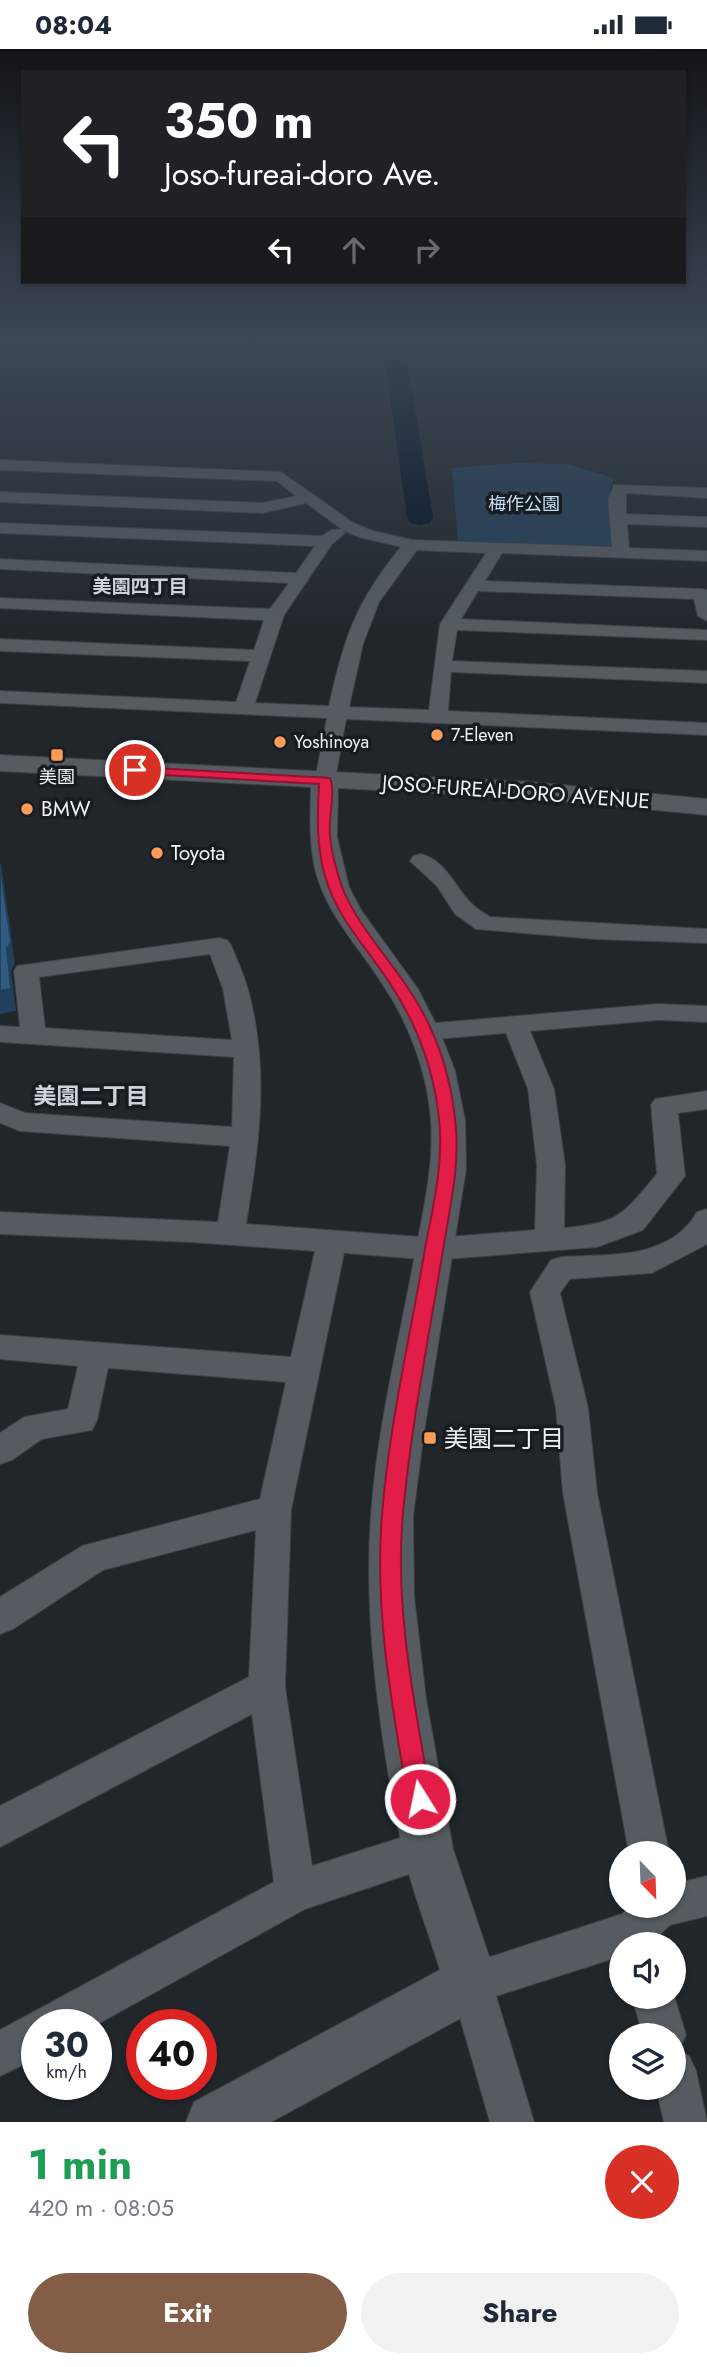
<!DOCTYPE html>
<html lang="en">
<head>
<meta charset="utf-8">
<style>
	:root { --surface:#fff; --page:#f2f2f3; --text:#1f2937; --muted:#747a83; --accent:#835d45 }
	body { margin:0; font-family:Jost,"Noto Sans JP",sans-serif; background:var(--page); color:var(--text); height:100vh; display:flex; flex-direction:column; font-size:26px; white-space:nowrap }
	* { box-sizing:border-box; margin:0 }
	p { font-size:23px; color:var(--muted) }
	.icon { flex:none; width:38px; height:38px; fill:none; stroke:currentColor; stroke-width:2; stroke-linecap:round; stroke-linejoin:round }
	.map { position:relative; height:2073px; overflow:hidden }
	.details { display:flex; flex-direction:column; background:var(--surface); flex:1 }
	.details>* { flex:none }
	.top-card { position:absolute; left:21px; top:21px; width:665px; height:214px; border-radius:0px; box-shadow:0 2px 5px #0004; background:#202124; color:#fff; overflow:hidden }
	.needle { width:46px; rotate:157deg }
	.buttons { position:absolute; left:609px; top:1792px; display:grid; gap:14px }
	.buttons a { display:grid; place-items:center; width:77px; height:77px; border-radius:50%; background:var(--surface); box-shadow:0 2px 5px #0004; font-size:35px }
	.speed { position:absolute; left:21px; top:1960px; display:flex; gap:14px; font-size:35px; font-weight:700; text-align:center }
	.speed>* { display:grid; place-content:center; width:91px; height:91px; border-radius:50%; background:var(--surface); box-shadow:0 2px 5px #0004; line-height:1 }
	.speed small { font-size:18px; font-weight:400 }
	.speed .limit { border:10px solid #d22; background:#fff; color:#111 }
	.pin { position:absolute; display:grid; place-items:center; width:60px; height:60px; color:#fff; margin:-30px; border:4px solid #fff; border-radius:50%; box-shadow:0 2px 7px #0007 }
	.me { position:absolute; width:77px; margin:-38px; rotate:350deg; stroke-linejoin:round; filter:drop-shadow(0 0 5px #0008) }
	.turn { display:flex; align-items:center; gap:24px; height:147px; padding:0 28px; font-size:32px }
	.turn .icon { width:91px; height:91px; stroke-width:2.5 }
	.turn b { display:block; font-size:49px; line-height:60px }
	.lanes { display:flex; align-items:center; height:66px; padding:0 28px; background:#0003; justify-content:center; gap:35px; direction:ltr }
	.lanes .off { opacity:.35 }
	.round { display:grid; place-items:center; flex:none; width:74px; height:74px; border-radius:37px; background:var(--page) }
	.head { display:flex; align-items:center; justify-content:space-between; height:119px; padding:0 28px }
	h1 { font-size:42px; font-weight:700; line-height:52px; color:#1e9e55 }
	.primary-button { display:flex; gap:14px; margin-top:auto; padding:14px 28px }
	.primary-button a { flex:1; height:80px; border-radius:42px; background:var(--accent); color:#fff; font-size:28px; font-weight:700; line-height:80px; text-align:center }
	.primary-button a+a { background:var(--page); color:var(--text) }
	.status { display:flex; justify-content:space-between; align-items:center; height:49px; padding:0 35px; background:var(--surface); direction:ltr }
	.status svg { height:19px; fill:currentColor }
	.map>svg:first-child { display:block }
</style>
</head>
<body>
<div class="status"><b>08:04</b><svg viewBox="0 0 49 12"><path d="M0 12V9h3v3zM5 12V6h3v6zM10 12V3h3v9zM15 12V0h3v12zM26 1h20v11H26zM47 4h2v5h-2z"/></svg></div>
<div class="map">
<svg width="707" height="2073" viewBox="0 0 707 2073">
	<rect width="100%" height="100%" fill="#21262b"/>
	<!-- green -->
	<path fill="#233f58" d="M515 414 568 415 614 429C603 451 609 475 614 498L458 493 452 419Z"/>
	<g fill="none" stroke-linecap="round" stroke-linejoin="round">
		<!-- river -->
		<path fill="#000f21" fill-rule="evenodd" d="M382 294H404L433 468 430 474 420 476 410 474 407 468Z"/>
		<!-- minor casing -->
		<g stroke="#3c4145" stroke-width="2">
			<g id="minor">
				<path d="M0 411 281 423 352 473 370 481 412 491 612 498 608 450 614 436 707 439V449L626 444V465L707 468V478L627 475 629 499 707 502V512L502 504 485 532 702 540 707 541V572L698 567 694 550 478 542 461 570 707 581V591L457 581 452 612 707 622V634L451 623 448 662 707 674V686L346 670 335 731 332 735H318L315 731 327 669 0 654V642L236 653 250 612 0 602V590L254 601 264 571 0 559V549L270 560 289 534 0 520V510L296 524 315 497 0 484V474L322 487 331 481 342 480 306 454 263 464 0 453V443L263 454 296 447 277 432 0 421ZM343 481 359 488 401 498C356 553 344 588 329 657L255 654 284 566 332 495 345 484ZM417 501 486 504 440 575 429 661 349 658 363 595 379 553Z"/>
				<path d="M421 805C447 812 455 839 472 855 477 860 484 864 490 868L707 880V894L595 890 476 880 455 865 437 837 410 812 413 807Z"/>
				<path d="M219 889 227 891 231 896C237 911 244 926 248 941 270 1020 259 1097 246 1175L434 1189 535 1181 537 1116 528 1040 506 984 424 991 415 989 411 983 415 977 424 975 658 955 707 957V973L658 971 530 982 554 1040 565 1116 564 1179C620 1174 622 1166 657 1125L651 1056 655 1050 707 1042V1060L678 1064 685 1127 643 1181 597 1198 434 1211 344 1204 291 1461 285 1638 312 1817 428 1780 442 1786 448 1800 442 1814 305 1860 96 1976H37V2009L0 2027V1981L274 1833 252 1665 0 1798V1757L249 1628 256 1481 103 1521 13 1580 0 1585V1548L82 1497 260 1450 286 1333 108 1319 97 1371 92 1381 42 1390 12 1411 0 1415V1384L24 1368 68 1360 78 1317 0 1310V1286L291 1308 315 1202 190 1193 0 1185V1163L218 1173 230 1097 20 1082 0 1074V1054L25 1064 232 1078 234 1008 0 993V977L20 978 14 922 17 917ZM210 905 223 940 232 991 45 979 39 928Z"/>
				<path d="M707 1160V1195L652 1224 570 1230 560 1244 588 1359 597 1444 669 1804H629L563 1444 556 1359 530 1243 551 1211 561 1208C609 1205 670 1211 697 1163Z"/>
				<path d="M707 1827V1867L670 1876 650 1895H621V1907L496 1947 534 2073H490L450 1934 456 1919 622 1865 631 1857H674V1835Z"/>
				<path d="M674 1947 686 1986 678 2002 689 2007 696 2022 707 2073H664L656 2039H674V1986H643L632 1948Z"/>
			</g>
		</g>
		<!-- tertiary casing -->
		<g stroke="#3c4145" stroke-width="2">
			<path id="tertiary" d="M0 706 531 733 707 750V766L531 749 338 739 337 788 349 838 361 861 418 940 440 983 455 1022 465 1071 466 1120 424 1383 413 1467 414 1547 426 1650 453 1800 498 1934 490 1953 271 2073H186L194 2053 440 1921C428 1881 411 1839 402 1798 381 1695 363 1572 371 1467 377 1378 400 1288 416 1200 424 1158 434 1115 431 1072 428 1026 410 977 385 939 365 906 337 877 322 841 308 808 310 773 311 738L0 722Z"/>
		</g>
		<!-- minor -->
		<use href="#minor" fill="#555b61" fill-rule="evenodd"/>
		<!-- tertiary -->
		<use href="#tertiary" fill="#555b61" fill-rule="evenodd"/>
	</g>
	<!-- shaded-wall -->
	<path fill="#22405b" d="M0 815 15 915 11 922 16 962 0 965Z"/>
	<!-- building -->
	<path fill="#315c82" stroke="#22405b" stroke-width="2" d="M0 815 11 893 7 900 11 940 0 942Z"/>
	<!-- sky -->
	<linearGradient id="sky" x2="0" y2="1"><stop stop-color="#121518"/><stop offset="0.5" stop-color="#3d4755"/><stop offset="1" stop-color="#3d4755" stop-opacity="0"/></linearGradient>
	<rect width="707" height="585" fill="url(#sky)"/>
	<!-- route -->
	<path fill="#e11d48" stroke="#92132f" stroke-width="2" d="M135 718 330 729C336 745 328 768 330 787 331 802 337 823 342 838 356 874 385 905 406 936 433 975 450 1022 455 1070 461 1115 449 1162 442 1207 428 1292 411 1378 403 1464 394 1559 415 1657 431 1750L428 1758 420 1761 411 1758 408 1750C392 1657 374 1561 382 1466 389 1377 410 1288 425 1200 433 1158 444 1113 439 1069 434 1024 419 980 394 941 374 907 343 877 329 839 316 805 317 771 319 735L130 724V719Z"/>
	<!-- markers -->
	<g fill="#fd9c56" stroke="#171c21" stroke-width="2.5">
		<circle cx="437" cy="686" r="7"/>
		<circle cx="280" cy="693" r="7"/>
		<rect x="50" y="699" width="14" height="14" rx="3.5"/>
		<circle cx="27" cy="760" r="7"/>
		<circle cx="157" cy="804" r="7"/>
		<rect x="423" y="1382" width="14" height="14" rx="3.5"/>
	</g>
	<g text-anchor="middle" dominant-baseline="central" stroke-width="7" stroke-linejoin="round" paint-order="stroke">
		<!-- far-park labels -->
		<g font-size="18" fill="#c5dff7" stroke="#171c21">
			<text x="524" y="455">梅作公園</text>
		</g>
		<!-- far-poi labels -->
		<g font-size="18" fill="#eef2f6" stroke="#171c21" text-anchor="start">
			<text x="451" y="686">7-Eleven</text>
			<text x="294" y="693">Yoshinoya</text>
			<text x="57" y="728" text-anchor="middle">美園</text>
		</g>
		<!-- far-neighbourhood labels -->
		<g font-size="19" font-weight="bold" fill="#ccd3da" stroke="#171c21">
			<text x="140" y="537">美園四丁目</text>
		</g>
		<!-- street labels -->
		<g font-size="21" fill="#eef2f6" stroke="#171c21">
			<text transform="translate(516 743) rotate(4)">JOSO-FUREAI-DORO AVENUE</text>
		</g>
		<!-- poi labels -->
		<g font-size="21" fill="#eef2f6" stroke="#171c21" text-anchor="start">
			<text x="41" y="760">BMW</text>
			<text x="171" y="804">Toyota</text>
		</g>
		<!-- neighbourhood labels -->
		<g font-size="23" font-weight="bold" fill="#ccd3da" stroke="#171c21">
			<text x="91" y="1047">美園二丁目</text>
		</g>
		<!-- near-poi labels -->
		<g font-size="24" fill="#eef2f6" stroke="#171c21" text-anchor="start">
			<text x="444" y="1389">美園二丁目</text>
		</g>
	</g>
</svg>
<div class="buttons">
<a><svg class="needle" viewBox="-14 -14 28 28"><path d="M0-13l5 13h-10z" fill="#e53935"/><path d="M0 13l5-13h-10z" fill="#747a83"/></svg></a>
<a><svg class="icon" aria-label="sound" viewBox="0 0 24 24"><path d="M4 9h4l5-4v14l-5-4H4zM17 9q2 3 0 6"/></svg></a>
<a><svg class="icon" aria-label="layers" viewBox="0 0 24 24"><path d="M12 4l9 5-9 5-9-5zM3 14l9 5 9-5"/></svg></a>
</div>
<div class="speed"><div>30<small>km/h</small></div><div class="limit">40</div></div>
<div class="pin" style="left:135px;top:721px;background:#d93025"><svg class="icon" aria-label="arrive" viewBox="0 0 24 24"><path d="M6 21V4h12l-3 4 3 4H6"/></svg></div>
<svg class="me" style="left:420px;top:1750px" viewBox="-20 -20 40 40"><circle r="17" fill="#e11d48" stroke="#fff" stroke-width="3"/><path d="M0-11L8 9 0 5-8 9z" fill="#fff"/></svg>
<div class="top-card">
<div class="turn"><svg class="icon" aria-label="left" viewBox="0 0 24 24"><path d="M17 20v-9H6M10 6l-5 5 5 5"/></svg><div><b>350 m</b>Joso-fureai-doro Ave.</div></div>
<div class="lanes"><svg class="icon" aria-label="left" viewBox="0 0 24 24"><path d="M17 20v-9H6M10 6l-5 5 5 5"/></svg><svg class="icon off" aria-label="ahead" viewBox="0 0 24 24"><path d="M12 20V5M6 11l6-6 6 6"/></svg><svg class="icon off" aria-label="right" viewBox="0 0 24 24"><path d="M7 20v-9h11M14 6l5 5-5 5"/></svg></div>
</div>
</div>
<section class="details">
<div class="head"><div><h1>1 min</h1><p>420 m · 08:05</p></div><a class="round" style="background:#d93025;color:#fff"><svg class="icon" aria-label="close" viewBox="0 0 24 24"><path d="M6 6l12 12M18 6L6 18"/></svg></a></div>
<div class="primary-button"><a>Exit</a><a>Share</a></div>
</section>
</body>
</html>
